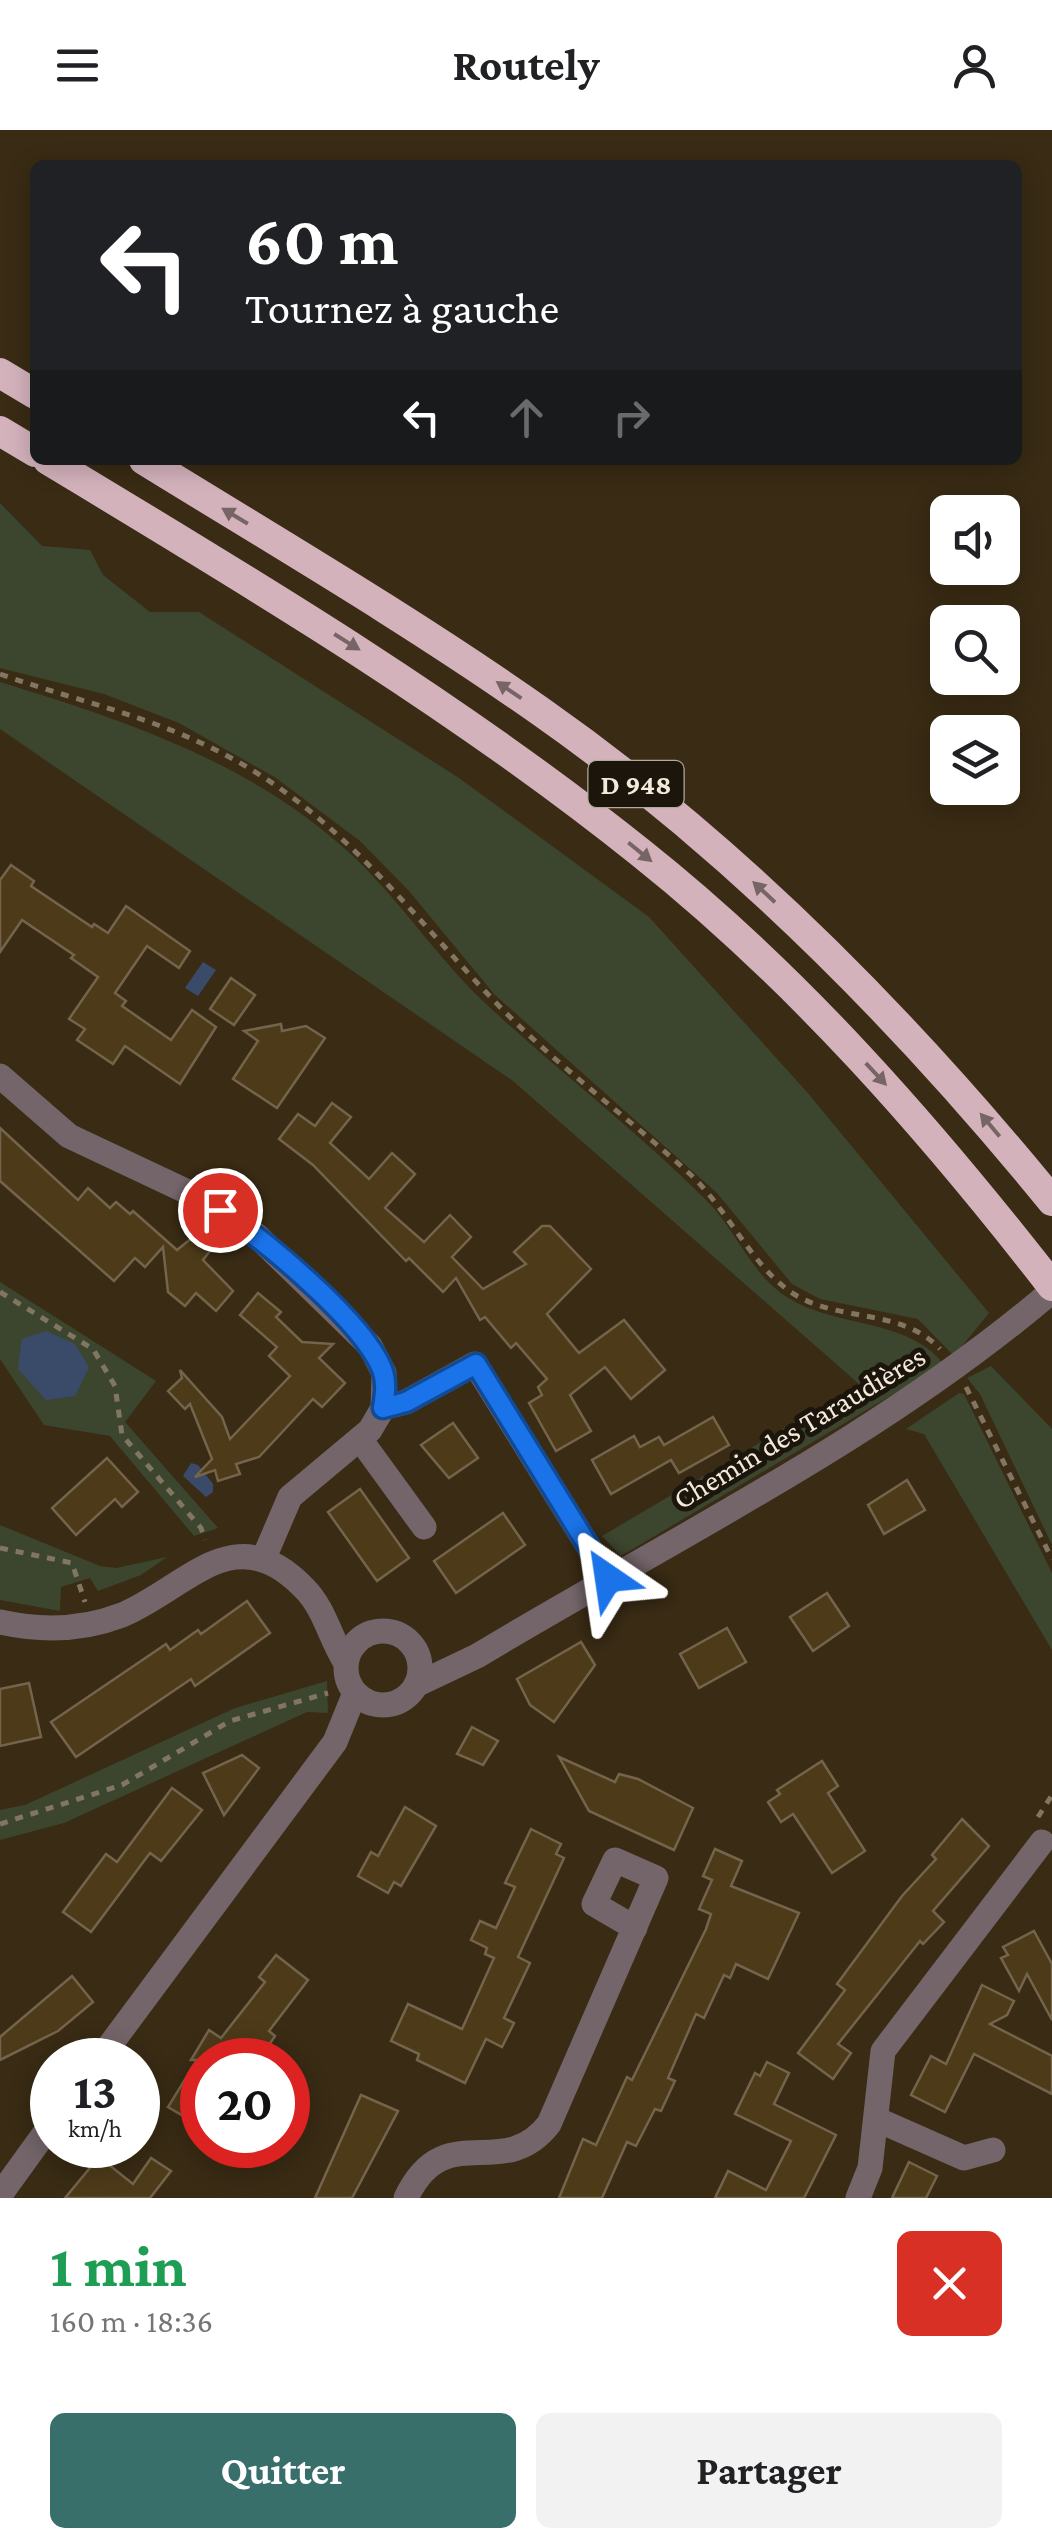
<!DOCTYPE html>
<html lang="fr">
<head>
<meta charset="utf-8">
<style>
	:root { --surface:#fff; --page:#f2f2f2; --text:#202124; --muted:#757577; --accent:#396f6b }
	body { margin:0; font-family:"Crimson Pro",serif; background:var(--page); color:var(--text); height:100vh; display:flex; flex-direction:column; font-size:38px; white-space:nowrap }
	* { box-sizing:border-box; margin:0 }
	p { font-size:32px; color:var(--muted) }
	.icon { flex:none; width:55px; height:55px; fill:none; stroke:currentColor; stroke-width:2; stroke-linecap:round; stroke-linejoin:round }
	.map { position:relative; height:2068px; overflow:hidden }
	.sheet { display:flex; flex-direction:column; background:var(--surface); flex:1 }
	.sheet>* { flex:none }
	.guide { position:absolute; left:30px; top:30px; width:992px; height:305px; border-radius:15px; box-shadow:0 5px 25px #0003; background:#202124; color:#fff; overflow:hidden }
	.buttons { position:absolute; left:930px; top:365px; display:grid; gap:20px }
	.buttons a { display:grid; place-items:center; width:90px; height:90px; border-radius:15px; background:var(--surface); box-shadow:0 5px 25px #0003; font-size:50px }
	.speed { position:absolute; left:30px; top:1908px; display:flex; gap:20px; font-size:50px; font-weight:700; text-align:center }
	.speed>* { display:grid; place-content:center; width:130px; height:130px; border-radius:50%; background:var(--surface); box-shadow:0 5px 25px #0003; line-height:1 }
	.speed small { font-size:25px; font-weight:400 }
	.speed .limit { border:15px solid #d22; background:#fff; color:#111 }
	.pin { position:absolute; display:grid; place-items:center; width:85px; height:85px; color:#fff; margin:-42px; border:5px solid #fff; border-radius:50%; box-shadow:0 2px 10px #0007 }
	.me { position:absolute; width:110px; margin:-55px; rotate:328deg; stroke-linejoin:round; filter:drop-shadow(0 0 8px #0008) }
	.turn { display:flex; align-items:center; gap:35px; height:210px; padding:0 50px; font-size:45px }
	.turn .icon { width:130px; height:130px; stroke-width:2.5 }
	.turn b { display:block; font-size:70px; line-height:85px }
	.lanes { display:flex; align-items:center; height:95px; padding:0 50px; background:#0003; justify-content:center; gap:50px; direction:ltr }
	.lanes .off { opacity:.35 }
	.round { display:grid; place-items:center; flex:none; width:105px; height:105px; border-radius:15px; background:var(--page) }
	.headline { display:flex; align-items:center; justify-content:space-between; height:170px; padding:0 50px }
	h1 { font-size:60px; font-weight:700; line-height:75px; color:#1e9e55 }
	.cta { display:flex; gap:20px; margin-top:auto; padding:20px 50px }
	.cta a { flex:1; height:115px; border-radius:15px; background:var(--accent); color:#fff; font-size:40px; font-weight:700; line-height:115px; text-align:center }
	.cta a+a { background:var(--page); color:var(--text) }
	header { display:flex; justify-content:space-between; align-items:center; height:130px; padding:0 50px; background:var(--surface); font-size:45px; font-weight:700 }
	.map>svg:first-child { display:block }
</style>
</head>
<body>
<header><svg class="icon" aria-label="menu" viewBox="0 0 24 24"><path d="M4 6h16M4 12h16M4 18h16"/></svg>Routely<svg class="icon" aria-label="person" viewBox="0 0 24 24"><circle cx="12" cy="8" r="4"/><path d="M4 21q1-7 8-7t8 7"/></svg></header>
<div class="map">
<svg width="1052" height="2068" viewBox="0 0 1052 2068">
	<rect width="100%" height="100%" fill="#392b14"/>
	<!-- green -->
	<g fill="#3c462e">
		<path d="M0 373 42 416 90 420 103 445 150 482H199L459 648 649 787 807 962 989 1183 954 1226 918 1189 820 1169 792 1154 717 1063 495 865 409 761 360 711 276 648 179 593 104 564 0 538Z"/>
		<path d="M0 552C127 591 256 634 355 728 402 773 439 830 486 874 558 941 637 1001 706 1070 733 1096 748 1136 776 1159 826 1201 902 1183 944 1234L621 1426 602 1406 859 1254 513 951 0 599Z"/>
		<path d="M0 1152 156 1251 125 1292 218 1398 194 1406 110 1306 44 1295 0 1229Z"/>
		<path d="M991 1236 1052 1299V1415L980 1264 967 1248Z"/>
		<path d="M959 1263 964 1264 1052 1443V1520L924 1304 906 1299Z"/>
		<path d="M0 1395 100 1436 116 1438 167 1427 141 1445 98 1461 90 1448 61 1457 60 1481 0 1470Z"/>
		<path d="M327 1551 328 1583 307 1582 64 1693 0 1710V1680L25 1675 235 1578Z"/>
	</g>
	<!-- water -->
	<g fill="#394b68">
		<path d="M203 832 216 840 198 866 185 858Z"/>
		<path d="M46 1201 75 1214 89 1237 75 1266 46 1270 18 1239 22 1209Z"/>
		<path d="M191 1333 198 1335 213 1354V1362L206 1367 183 1346Z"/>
	</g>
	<!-- building -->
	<g fill="#4d3a19" stroke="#74644c" stroke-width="2.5">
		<path d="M11 735 34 751 31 756 92 797 94 794 108 803 126 776 190 821 179 838 147 816 115 863 126 871 122 876 171 910 192 880 216 897 180 954 125 916 113 934 77 910 85 899 69 889 98 847 71 828 74 825 22 790 0 822V750Z"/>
		<path d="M231 848 255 865 234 895 210 879Z"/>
		<path d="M281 894 282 901 306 896 325 908 277 978 233 949 258 911 244 901Z"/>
		<path d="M332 973 351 987 330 1013 369 1049 392 1023 415 1044 385 1078 424 1112 450 1085 471 1107 452 1127 483 1159 526 1134 514 1122 542 1096H550L591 1139 547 1184 579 1223 624 1190 665 1240 631 1269 605 1237 570 1265 591 1301 556 1321 529 1273 542 1265 538 1257 547 1249 516 1213 511 1218 485 1187 480 1190 456 1148 443 1162 409 1128 406 1131 313 1035 279 1009 298 984 315 996Z"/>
		<path d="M0 998 78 1070 88 1058 110 1078 116 1072 130 1084 133 1081 177 1120 193 1107 210 1121 203 1130 233 1161 216 1181 196 1163 185 1176 168 1162 163 1117 145 1137 135 1128 114 1151 0 1051Z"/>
		<path d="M258 1163 281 1182 276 1187 302 1212 333 1214 319 1228 345 1253 322 1277 313 1269 259 1327 236 1334 240 1344 218 1351 215 1340 195 1347 212 1329 190 1274 185 1279 168 1261 182 1248 180 1240 222 1287 230 1309 290 1246 269 1226 277 1217 240 1185Z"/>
		<path d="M713 1287 729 1315 679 1343 671 1330 611 1364 592 1330 634 1306 640 1317 659 1307 664 1315Z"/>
		<path d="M453 1293 478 1328 449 1348 421 1315Z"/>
		<path d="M107 1328 138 1362 122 1377 115 1369 76 1405 52 1378Z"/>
		<path d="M907 1350 925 1380 884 1404 868 1375Z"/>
		<path d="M360 1359 409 1428 377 1451 328 1382Z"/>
		<path d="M503 1383 525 1415 456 1463 434 1431Z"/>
		<path d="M827 1463 849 1496 813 1521 790 1487Z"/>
		<path d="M247 1471 270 1503 195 1556 191 1549 76 1627 51 1592 166 1514 170 1520 198 1500 201 1504Z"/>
		<path d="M727 1498 746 1532 699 1558 680 1524Z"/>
		<path d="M581 1512 595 1535 554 1592 530 1575 517 1549Z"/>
		<path d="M29 1553 41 1607 0 1616V1559Z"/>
		<path d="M472 1597 498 1611 483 1635 457 1624Z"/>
		<path d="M242 1625 259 1638 224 1685 203 1643Z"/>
		<path d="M559 1627 615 1652 619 1644 638 1649 693 1678 674 1720 589 1681Z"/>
		<path d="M822 1631 838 1656 828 1663 865 1721 832 1743 793 1684 781 1692 768 1672 780 1664 777 1660Z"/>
		<path d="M172 1658 202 1680 161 1731 150 1723 91 1802 63 1782 106 1724 117 1732Z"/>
		<path d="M405 1677 436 1696 401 1756 394 1752 388 1763 358 1746 371 1722 378 1726Z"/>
		<path d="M962 1689 989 1716 933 1781 944 1792 923 1814 920 1811 838 1914 851 1923 833 1949 798 1923 845 1860 837 1854 902 1766 936 1729 932 1725Z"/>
		<path d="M531 1699 561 1714 556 1724 564 1728 518 1827 530 1833 504 1888 514 1893 502 1917 486 1909 465 1953 417 1930 419 1924 391 1911 408 1874 462 1899 494 1828 485 1824 487 1818 471 1810 480 1791 496 1798 515 1757 505 1753Z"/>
		<path d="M715 1719 742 1731 731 1756 799 1783 768 1849 736 1834 730 1848 724 1845 704 1888 696 1884 668 1948 675 1951 661 1981 655 1979 636 2016 627 2012 602 2068H559L583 2009 596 2015 627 1947 632 1950 706 1799 711 1784 699 1779 712 1750 703 1746Z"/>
		<path d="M1034 1801 1052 1834V1890L1027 1844 1019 1861 1001 1828 1008 1825 1003 1817Z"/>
		<path d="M276 1825 308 1850 269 1901 275 1906 259 1930H202V1997L168 1977 197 1930H191L209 1900 221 1908 265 1852 259 1847Z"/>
		<path d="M72 1846 93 1872 58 1901 0 1930V1907Z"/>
		<path d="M982 1855 1014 1871 1007 1885 990 1894 1052 1926V1964L974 1924 945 1982 911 1965 931 1926 946 1934Z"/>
		<path d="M767 1932 789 1943 774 1974 836 2005 804 2068H715L728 2041 766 2060 791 2011 735 1984 755 1943 760 1946Z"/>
		<path d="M361 1965 398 1981 352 2068H315Z"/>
		<path d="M99 2027 133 2054 151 2028 171 2041 150 2068H65Z"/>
		<path d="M909 2032 937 2046 926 2068H892Z"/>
	</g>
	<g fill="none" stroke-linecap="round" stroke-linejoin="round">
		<!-- path -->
		<g stroke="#827663" stroke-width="5" stroke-dasharray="8 8" stroke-linecap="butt">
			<path d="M0 544C88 575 164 588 247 637 353 700 419 794 503 880 561 939 630 989 691 1045 726 1078 751 1133 788 1160 834 1194 900 1176 940 1219"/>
			<path d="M0 1162 93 1219 115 1256 122 1305 201 1398 205 1410"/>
			<path d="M966 1257 1052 1429"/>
			<path d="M0 1418 72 1433 85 1472"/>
			<path d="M1038 1687 1052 1665"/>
			<path d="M0 1694 122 1655 230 1591 328 1563"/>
		</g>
		<!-- minor -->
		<g stroke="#736569" stroke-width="25">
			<path d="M0 946 69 1006 190 1063 256 1105 370 1216 384 1243 383 1278 370 1300 290 1367 263 1430"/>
			<path d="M383 1278 406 1272 475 1234 608 1448"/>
			<path d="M360 1309 424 1397"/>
			<path d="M0 1492C40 1501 83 1500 122 1485 188 1457 235 1385 305 1459 326 1481 330 1509 346 1533"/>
			<circle cx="383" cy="1538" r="37"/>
			<path d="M416 1555 477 1526C671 1409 879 1309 1052 1161"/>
			<path d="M99 1930 335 1612 355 1563"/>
			<path d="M878 1990 964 2028 993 2020"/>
			<path d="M0 2065 52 1993"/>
			<path d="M406 2068C445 1986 502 2054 549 1994L656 1748 615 1730 594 1774 635 1798"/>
			<path d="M858 2068 870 2038 883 1921 1042 1712"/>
		</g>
		<!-- highway -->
		<g stroke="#d3b2bc" stroke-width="30">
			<path d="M0 243 35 264"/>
			<path d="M0 301 35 322"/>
			<path d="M48 330C252 453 455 574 641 723 797 847 930 999 1052 1156"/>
			<path d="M144 330C277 412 412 491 540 581 734 717 902 887 1052 1071"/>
		</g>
	</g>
	<!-- one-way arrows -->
	<defs><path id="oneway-solid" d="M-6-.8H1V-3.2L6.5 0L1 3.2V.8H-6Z" transform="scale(2.5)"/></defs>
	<g fill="#776464">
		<use href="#oneway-solid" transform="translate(235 386) rotate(-149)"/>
		<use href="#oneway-solid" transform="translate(347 512) rotate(32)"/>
		<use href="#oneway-solid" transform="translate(509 560) rotate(-146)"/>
		<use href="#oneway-solid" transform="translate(640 722) rotate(39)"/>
		<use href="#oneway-solid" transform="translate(764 762) rotate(-137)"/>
		<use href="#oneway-solid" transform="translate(876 944) rotate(47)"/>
		<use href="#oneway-solid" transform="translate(990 995) rotate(-130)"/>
	</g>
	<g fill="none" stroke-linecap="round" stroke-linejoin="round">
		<!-- route casing -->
		<g stroke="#114b97" stroke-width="25">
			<path id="route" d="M220 1080C265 1111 362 1190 382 1239 387 1252 385 1265 383 1278L406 1272 476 1234 608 1448"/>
		</g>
		<!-- route -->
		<use href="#route" stroke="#1a73e8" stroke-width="18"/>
	</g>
	<g text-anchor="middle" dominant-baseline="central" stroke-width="10" stroke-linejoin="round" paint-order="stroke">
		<!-- shield labels -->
		<rect fill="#1b150b" stroke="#b2aa9d" stroke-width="2.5" x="588.5" y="631" width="95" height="46" rx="8"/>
		<g font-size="28" font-weight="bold" fill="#f3eadc">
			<text x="636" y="654">D 948</text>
		</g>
		<!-- street labels -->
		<g font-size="30" fill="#f3eadc" stroke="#1b150b">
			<text transform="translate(799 1297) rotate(-31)">Chemin des Taraudières</text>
		</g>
	</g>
</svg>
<div class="buttons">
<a><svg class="icon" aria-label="sound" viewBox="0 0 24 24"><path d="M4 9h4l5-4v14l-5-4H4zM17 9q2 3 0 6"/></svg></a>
<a><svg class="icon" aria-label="search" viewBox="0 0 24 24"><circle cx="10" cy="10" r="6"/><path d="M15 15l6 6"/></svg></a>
<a><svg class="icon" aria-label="layers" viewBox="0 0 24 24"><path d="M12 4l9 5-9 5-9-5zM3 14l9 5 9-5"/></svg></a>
</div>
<div class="speed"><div>13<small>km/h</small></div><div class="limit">20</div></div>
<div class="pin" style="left:220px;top:1080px;background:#d93025"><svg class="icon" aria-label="arrive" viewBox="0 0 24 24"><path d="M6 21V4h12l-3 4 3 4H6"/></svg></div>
<svg class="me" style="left:608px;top:1448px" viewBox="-20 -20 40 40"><path d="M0-17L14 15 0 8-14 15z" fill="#1a73e8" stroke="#fff" stroke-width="4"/></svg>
<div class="guide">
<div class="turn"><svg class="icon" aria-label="left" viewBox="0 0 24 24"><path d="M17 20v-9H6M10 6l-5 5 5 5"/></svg><div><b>60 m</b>Tournez à gauche</div></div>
<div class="lanes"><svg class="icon" aria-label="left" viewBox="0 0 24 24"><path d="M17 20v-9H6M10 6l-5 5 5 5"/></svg><svg class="icon off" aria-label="ahead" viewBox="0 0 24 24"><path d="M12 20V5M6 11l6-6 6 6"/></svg><svg class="icon off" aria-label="right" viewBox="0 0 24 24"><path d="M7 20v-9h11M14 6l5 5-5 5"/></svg></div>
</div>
</div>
<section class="sheet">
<div class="headline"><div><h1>1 min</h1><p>160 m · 18:36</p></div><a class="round" style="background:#d93025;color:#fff"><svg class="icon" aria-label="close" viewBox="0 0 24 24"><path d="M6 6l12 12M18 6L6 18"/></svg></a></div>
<div class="cta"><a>Quitter</a><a>Partager</a></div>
</section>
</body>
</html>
